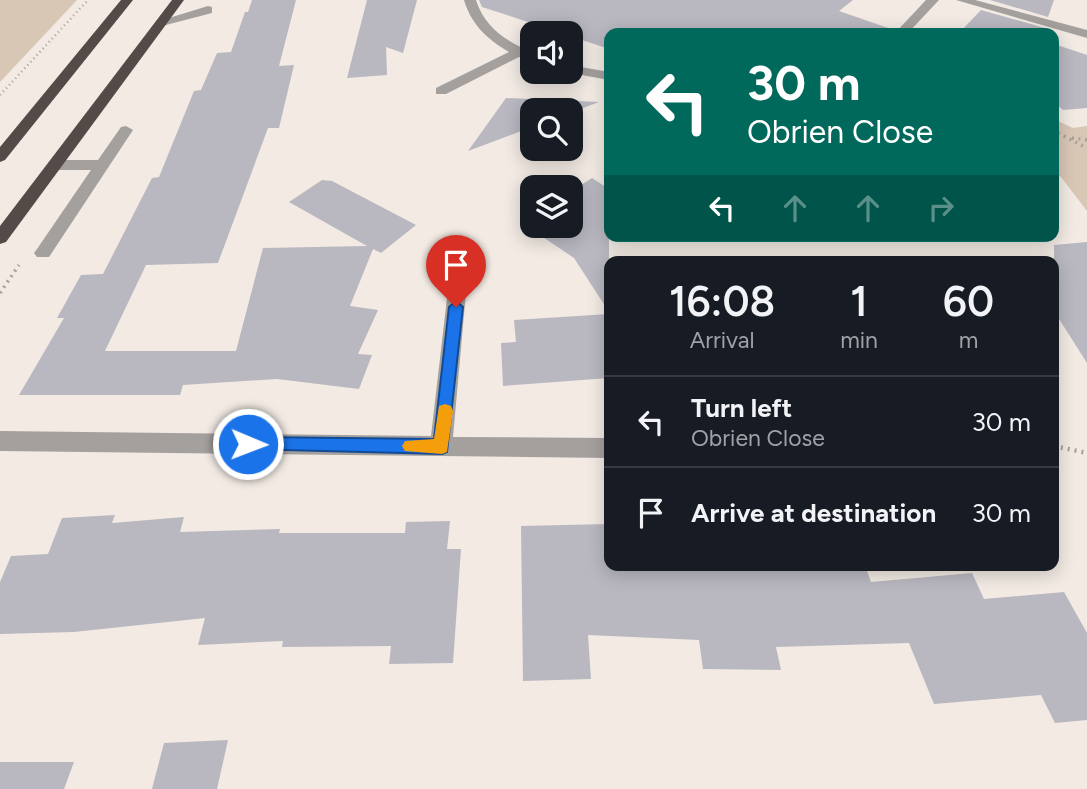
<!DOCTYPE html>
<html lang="en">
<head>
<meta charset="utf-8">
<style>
	:root { --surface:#171b24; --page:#20242c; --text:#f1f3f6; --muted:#9ea1a6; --line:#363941 }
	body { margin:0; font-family:Figtree,sans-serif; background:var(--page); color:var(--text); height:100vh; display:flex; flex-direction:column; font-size:26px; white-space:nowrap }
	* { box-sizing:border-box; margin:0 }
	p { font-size:23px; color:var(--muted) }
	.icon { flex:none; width:38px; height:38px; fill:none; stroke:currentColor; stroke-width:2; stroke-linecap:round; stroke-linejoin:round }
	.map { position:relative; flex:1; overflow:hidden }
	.sheet { position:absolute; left:604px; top:256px; width:455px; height:315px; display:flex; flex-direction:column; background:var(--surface); border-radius:14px; box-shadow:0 4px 18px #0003 }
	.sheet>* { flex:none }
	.guide { position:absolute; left:604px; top:28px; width:455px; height:214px; border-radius:14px; box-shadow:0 4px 18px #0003; background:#00695c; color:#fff; overflow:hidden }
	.buttons { position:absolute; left:520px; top:21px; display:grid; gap:14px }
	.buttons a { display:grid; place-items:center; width:63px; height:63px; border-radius:14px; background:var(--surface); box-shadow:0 4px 18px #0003; font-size:35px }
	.pin { position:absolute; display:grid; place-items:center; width:60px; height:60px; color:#fff; margin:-72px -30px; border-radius:50% 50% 50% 0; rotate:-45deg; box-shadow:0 0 7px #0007 }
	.pin .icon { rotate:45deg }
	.me { position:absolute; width:77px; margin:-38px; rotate:91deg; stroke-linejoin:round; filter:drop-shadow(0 0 5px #0008) }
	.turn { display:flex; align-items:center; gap:24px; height:147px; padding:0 28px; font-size:32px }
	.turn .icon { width:91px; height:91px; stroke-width:2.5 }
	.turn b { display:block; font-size:49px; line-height:60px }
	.lanes { display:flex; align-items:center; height:66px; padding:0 28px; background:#0003; justify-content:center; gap:35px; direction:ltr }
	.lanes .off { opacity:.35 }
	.eta { display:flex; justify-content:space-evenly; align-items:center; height:119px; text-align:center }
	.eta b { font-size:42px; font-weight:600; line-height:49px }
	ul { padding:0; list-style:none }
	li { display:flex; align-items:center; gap:21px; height:91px; padding:0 28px; border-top:2px solid var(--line) }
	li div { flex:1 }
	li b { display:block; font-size:26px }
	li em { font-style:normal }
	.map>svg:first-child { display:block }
</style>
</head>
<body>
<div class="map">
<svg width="1087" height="789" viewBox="0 0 1087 789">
	<rect width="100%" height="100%" fill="#f2eae3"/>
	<!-- green -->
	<g fill="#d9c7b6">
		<path d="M0 0H77L0 82Z"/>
		<path d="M1054 119 1073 128 1087 126V211L1061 177 1054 172Z"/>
	</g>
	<!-- building -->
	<g fill="#b9b8c0">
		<path d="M252 0H296L279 66 294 65 279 128H268L218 263 146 265 105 351H236L263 248 367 246 289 202 322 180 332 181 416 225 381 253 373 249 350 306 378 310 358 354 372 355 359 389 277 379 183 385 180 395H19L64 318H57L81 275 103 274 152 178 159 177 194 91 201 90 217 53 231 52 245 12H248Z"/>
		<path d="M367 0H417L403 53 386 47 387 75 347 78Z"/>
		<path d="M479 0H853L839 11 891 29 890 33H609V49L570 36V33H562L482 7Z"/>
		<path d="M990 0H1054L1048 17Z"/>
		<path d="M981 10 1045 28 1043 33H959Z"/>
		<path d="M1054 44 1087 55V108L1063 110 1054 102Z"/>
		<path d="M506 98 599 102 570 113V110H532V127L468 151Z"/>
		<path d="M592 178 609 189V312L574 258 522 223 532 217V226H570V192Z"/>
		<path d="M1087 242V363L1054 311V245Z"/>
		<path d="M609 314V378L503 386 501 343 516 342 514 320Z"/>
		<path d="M115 515 112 523 184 517 180 532 280 529 279 533H405L406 522 450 521 447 549H461L453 663 389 664 391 646 282 647 283 641 198 645 205 618 74 632 0 634V582L11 556 48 554 62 518Z"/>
		<path d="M609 524V565H865L871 582 972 573 984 599 1064 592 1087 633V720L1055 723 1041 695 934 704 909 643 776 647 781 670 703 669 699 640 588 635 591 679 523 681 521 526Z"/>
		<path d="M228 740 217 789H152L164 743Z"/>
		<path d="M0 762H74L64 789H0Z"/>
	</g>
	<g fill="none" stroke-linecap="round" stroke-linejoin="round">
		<!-- path-far2 -->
		<g stroke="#a7a19c" stroke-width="2.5" stroke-dasharray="1 3.5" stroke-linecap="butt">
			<path d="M0 95 88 0"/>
			<path d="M1054 131 1062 135"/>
		</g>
		<!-- path-far1 -->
		<g stroke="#a7a19c" stroke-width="3.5" stroke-dasharray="2 4.5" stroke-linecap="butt">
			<path d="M1058 133 1087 148"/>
			<path d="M1072 138 1087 140"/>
			<path d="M0 293 19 265"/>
		</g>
		<!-- path -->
		<path stroke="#a7a19c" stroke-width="4.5" stroke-dasharray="2 5" stroke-linecap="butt" d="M1054 446 1087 453"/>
		<!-- street -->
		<g fill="#a4a09e" fill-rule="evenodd">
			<path d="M464 0H476C484 27 507 42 532 52V61L519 57 446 94H436V88L509 52C487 39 471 24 464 0Z"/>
			<path d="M926 0H939L908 33H895Z"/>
			<path d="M956 0H975L1087 30V38Z"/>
			<path d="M208 6 212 7V13L162 26 156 22Z"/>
			<path d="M570 65 609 72V80L565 72H570Z"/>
			<path d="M126 126 133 130 49 257H37L34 253 37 249 91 170H55L47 165 55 160H98L121 127Z"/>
			<path d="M458 274 464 276 467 281 453 437 609 438V458L0 451V431L431 436 449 281 452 276Z"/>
		</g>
		<!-- highway -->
		<g fill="#544b48" fill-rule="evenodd">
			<path d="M121 0H133L5 160 0 162V147Z"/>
			<path d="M172 0H184L6 242 0 244V226Z"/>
		</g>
	</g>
	<!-- route -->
	<path fill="#1a73e8" stroke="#114b97" stroke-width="2" d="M456 301 463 307 447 452 442 454 242 449 240 444 242 439 248 437 434 439 449 307Z"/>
	<!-- slow -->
	<path fill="#f59e0b" d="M445 404 451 406 453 411 447 452 442 454 405 451 402 446 405 441 434 439 439 406Z"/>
</svg>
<div class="buttons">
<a><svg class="icon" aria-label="sound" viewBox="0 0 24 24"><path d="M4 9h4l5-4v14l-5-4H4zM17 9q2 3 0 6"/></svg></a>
<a><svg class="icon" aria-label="search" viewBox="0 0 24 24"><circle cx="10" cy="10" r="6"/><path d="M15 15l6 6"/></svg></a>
<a><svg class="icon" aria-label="layers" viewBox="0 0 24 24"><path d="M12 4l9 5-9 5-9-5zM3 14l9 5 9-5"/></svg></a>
</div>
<div class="pin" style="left:456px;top:307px;background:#d93025"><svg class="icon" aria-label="arrive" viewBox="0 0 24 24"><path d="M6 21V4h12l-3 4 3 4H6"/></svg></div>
<svg class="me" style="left:248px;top:444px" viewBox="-20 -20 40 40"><circle r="17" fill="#1a73e8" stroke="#fff" stroke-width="3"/><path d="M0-11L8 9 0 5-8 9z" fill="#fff"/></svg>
<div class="guide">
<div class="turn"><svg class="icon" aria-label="left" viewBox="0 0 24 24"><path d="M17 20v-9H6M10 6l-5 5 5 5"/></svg><div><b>30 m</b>Obrien Close</div></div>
<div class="lanes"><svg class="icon" aria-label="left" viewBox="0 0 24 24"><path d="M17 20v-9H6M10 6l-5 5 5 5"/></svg><svg class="icon off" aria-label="ahead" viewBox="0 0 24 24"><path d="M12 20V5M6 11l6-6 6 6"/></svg><svg class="icon off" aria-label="ahead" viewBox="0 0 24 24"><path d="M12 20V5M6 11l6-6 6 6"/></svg><svg class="icon off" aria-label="right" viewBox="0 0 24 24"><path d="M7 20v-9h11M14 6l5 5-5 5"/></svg></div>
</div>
<section class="sheet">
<div class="eta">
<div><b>16:08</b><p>Arrival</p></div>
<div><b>1</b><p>min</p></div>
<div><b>60</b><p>m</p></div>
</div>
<ul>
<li><svg class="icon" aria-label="left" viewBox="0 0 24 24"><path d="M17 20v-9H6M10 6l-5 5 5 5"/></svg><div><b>Turn left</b><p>Obrien Close</p></div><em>30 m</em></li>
<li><svg class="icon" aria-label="arrive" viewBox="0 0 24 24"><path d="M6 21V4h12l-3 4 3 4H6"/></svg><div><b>Arrive at destination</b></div><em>30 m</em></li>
</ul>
</section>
</div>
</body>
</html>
